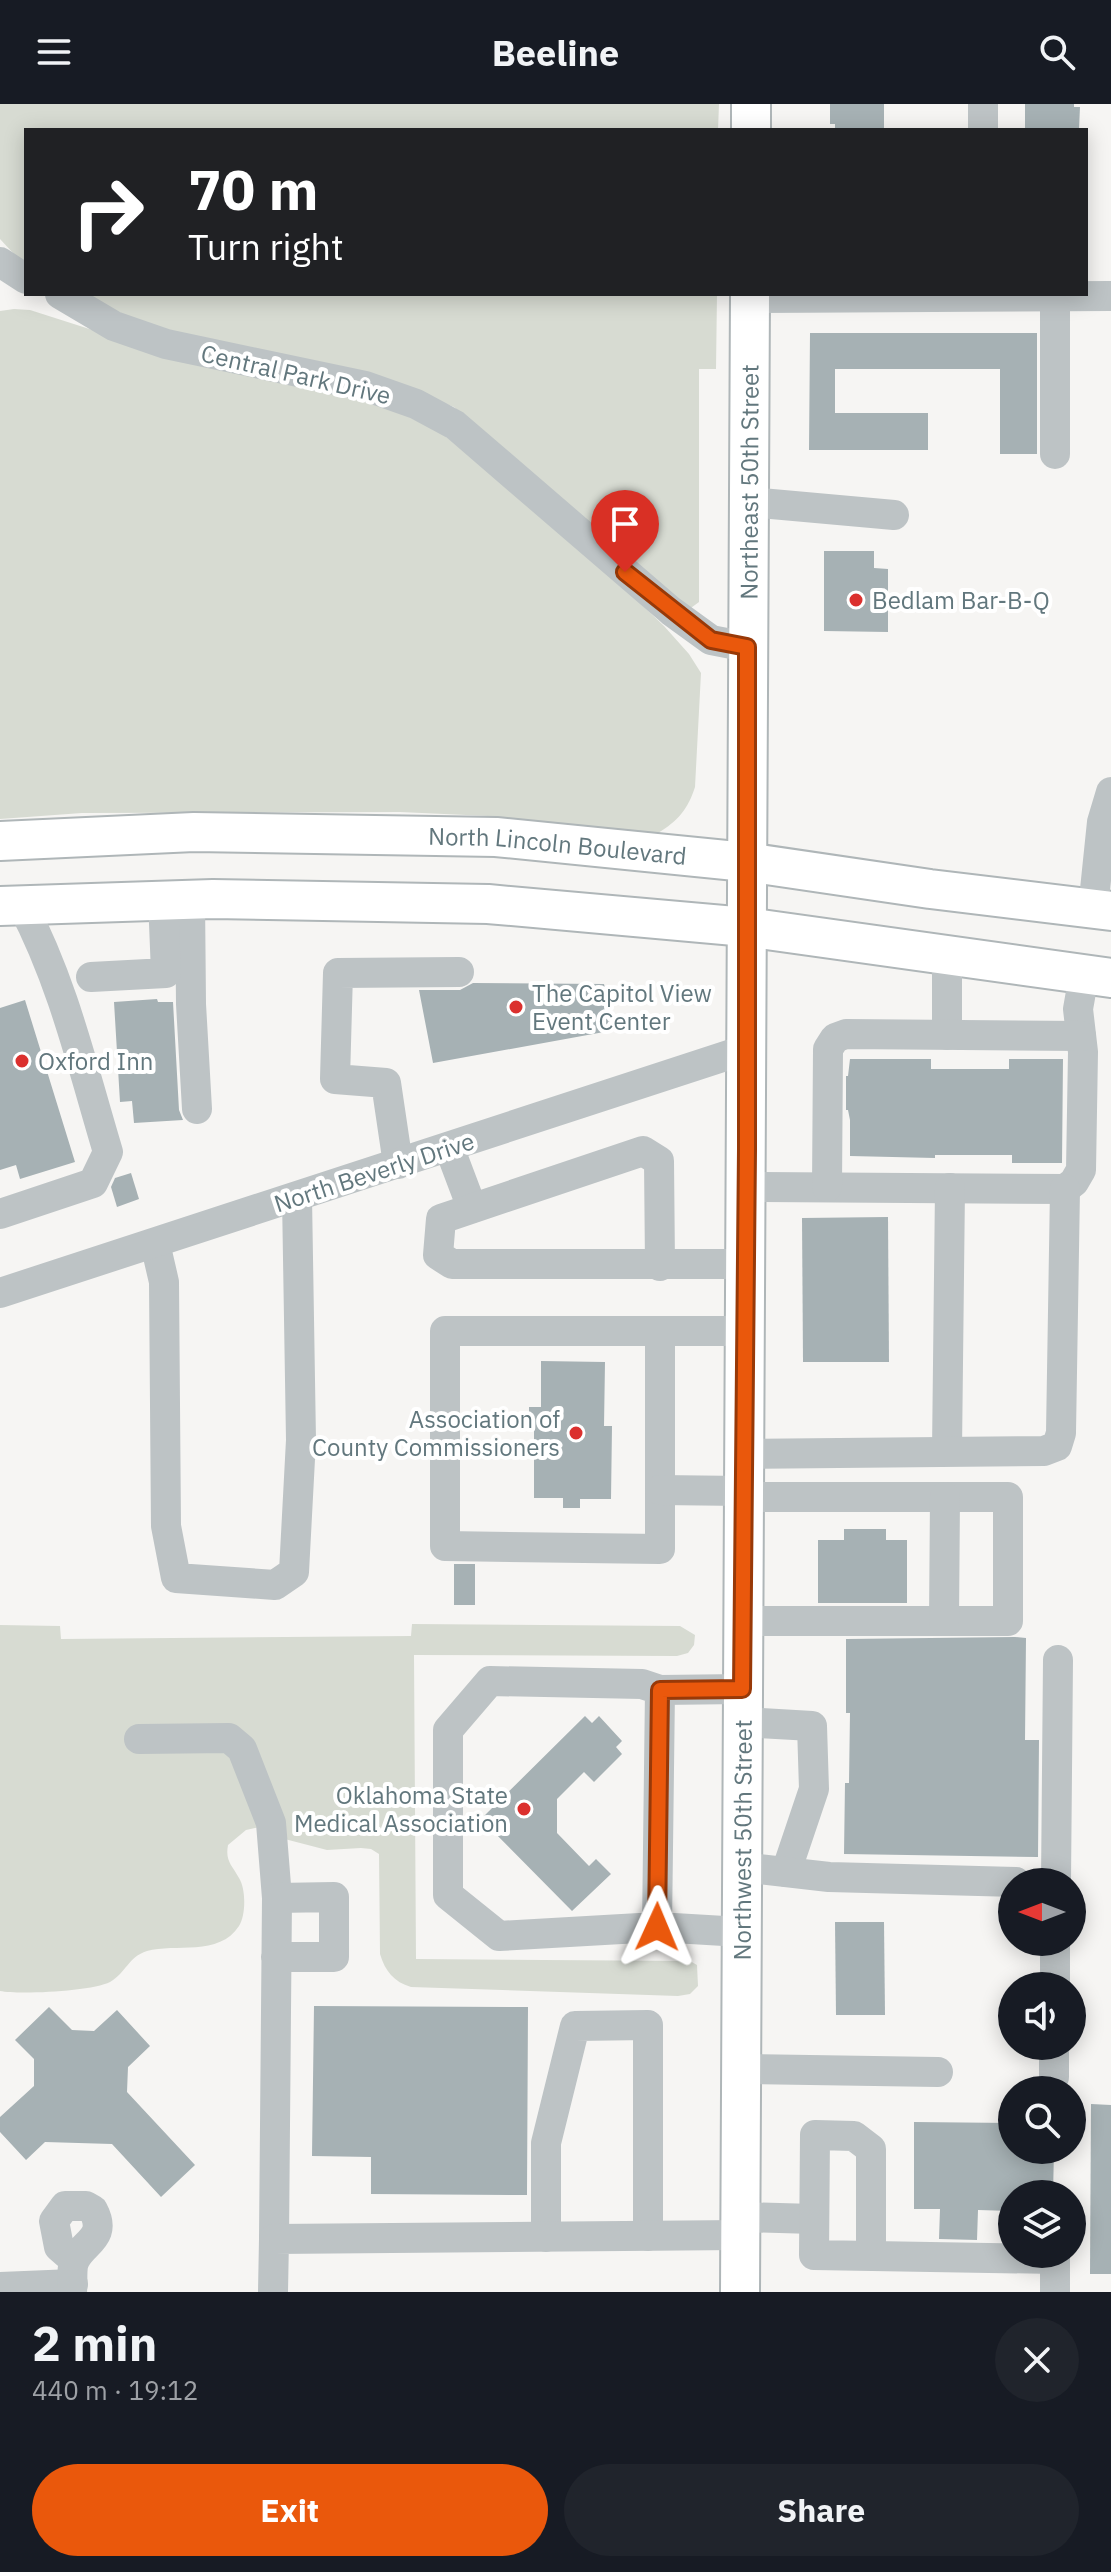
<!DOCTYPE html>
<html lang="en">
<head>
<meta charset="utf-8">
<style>
	:root { --surface:#171b24; --page:#20242c; --text:#f1f3f6; --muted:#9ea1a6; --accent:#ea580c }
	body { margin:0; font-family:"IBM Plex Sans",sans-serif; background:var(--page); color:var(--text); height:100vh; display:flex; flex-direction:column; font-size:30px; white-space:nowrap }
	* { box-sizing:border-box; margin:0 }
	p { font-size:26px; color:var(--muted) }
	.icon { flex:none; width:44px; height:44px; fill:none; stroke:currentColor; stroke-width:2; stroke-linecap:round; stroke-linejoin:round }
	.map { position:relative; height:2188px; overflow:hidden }
	.details { display:flex; flex-direction:column; background:var(--surface); flex:1 }
	.details>* { flex:none }
	.guide { position:absolute; left:24px; top:24px; width:1064px; height:168px; border-radius:0px; box-shadow:0 4px 20px #0003; background:#202124; color:#fff; overflow:hidden }
	.needle { width:52px; rotate:270deg }
	.controls { position:absolute; left:998px; top:1764px; display:grid; gap:16px }
	.controls a { display:grid; place-items:center; width:88px; height:88px; border-radius:50%; background:var(--surface); box-shadow:0 4px 20px #0003; font-size:40px }
	.pin { position:absolute; display:grid; place-items:center; width:68px; height:68px; color:#fff; margin:-82px -34px; border-radius:50% 50% 50% 0; rotate:-45deg; box-shadow:0 0 8px #0007 }
	.pin .icon { rotate:45deg }
	.me { position:absolute; width:88px; margin:-44px; rotate:1deg; stroke-linejoin:round; filter:drop-shadow(0 0 6px #0008) }
	.turn { display:flex; align-items:center; gap:28px; height:168px; padding:0 32px; font-size:36px }
	.turn .icon { width:104px; height:104px; stroke-width:2.5 }
	.turn b { display:block; font-size:56px; line-height:68px }
	.round { display:grid; place-items:center; flex:none; width:84px; height:84px; border-radius:42px; background:var(--page) }
	.overview { display:flex; align-items:center; justify-content:space-between; height:136px; padding:0 32px }
	h1 { font-size:48px; font-weight:700; line-height:60px }
	.button { display:flex; gap:16px; margin-top:auto; padding:16px 32px }
	.button a { flex:1; height:92px; border-radius:48px; background:var(--accent); color:#fff; font-size:32px; font-weight:700; line-height:92px; text-align:center }
	.button a+a { background:var(--page); color:var(--text) }
	header { display:flex; justify-content:space-between; align-items:center; height:104px; padding:0 32px; background:var(--surface); font-size:36px; font-weight:700 }
	.map>svg:first-child { display:block }
</style>
</head>
<body>
<header><svg class="icon" aria-label="menu" viewBox="0 0 24 24"><path d="M4 6h16M4 12h16M4 18h16"/></svg>Beeline<svg class="icon" aria-label="search" viewBox="0 0 24 24"><circle cx="10" cy="10" r="6"/><path d="M15 15l6 6"/></svg></header>
<div class="map">
<svg width="1111" height="2188" viewBox="0 0 1111 2188">
	<rect width="100%" height="100%" fill="#f6f5f3"/>
	<!-- green -->
	<g fill="#d7dbd2">
		<path d="M0 0H719L718 26H26V163L0 135Z"/>
		<path d="M77 190H717L716 265H699V498L684 509 454 303 364 268 239 245 121 213Z"/>
		<path d="M14 205 30 206 174 252 386 301 439 328 468 348 590 451 664 522 689 550 701 569 695 683C688 705 678 717 658 729L488 712 400 708 82 709 0 715V207Z"/>
		<path d="M412 1520 680 1522 695 1531 694 1541 688 1549 677 1552 414 1551 416 1855 690 1857 697 1861 698 1882 690 1890 678 1892 411 1883C394 1878 385 1867 380 1850L379 1750 371 1745 361 1744 327 1746 277 1733 260 1723 246 1726 228 1741C225 1757 232 1761 239 1774 246 1785 246 1811 239 1822 219 1853 175 1839 147 1847 128 1853 126 1869 110 1878 93 1887 20 1891 0 1887V1521L60 1522 61 1535 411 1532Z"/>
	</g>
	<!-- building -->
	<g fill="#a6b1b4">
		<path d="M830 0H884V26H835V20H830Z"/>
		<path d="M1025 0H1074V3H1080L1079 25 1025 26Z"/>
		<path d="M810 229H1037V350H1000V265H835V309H928V346H809Z"/>
		<path d="M824 447H874V464L888 465V528L824 527Z"/>
		<path d="M473 879 604 880 615 926 433 959 419 886H460Z"/>
		<path d="M157 895 158 898H173L179 1006 183 1016 134 1019 132 997 120 998 114 898Z"/>
		<path d="M25 896 75 1058 20 1075 16 1061 0 1066V904Z"/>
		<path d="M850 955H931V965H1009V955H1063L1062 1059H1012V1051H935V1054L850 1052V1016L848 1006H846V972H848Z"/>
		<path d="M131 1069 139 1095 117 1103 111 1083 115 1074Z"/>
		<path d="M888 1113 889 1258H803L802 1114Z"/>
		<path d="M541 1257 605 1258 604 1322H612L611 1395H580V1404H563V1394H534V1320H529V1303H541Z"/>
		<path d="M844 1425H886V1436H907V1499H818V1436H844Z"/>
		<rect x="454" y="1460" width="21" height="41"/>
		<path d="M1015 1533 1026 1534 1025 1636H1039L1038 1753 844 1750 845 1679H849L850 1609H846V1535Z"/>
		<path d="M585 1612 592 1619 599 1612 622 1637 616 1643 622 1650 594 1678 584 1668 557 1695V1729L589 1762 596 1755 611 1770 572 1807 481 1715Z"/>
		<path d="M835 1818H884L885 1911H836Z"/>
		<path d="M314 1902 528 1903 527 2091 371 2090V2053L312 2052Z"/>
		<path d="M49 1903 72 1926 94 1927 117 1906 150 1942 128 1963 127 1988 195 2061 161 2093 112 2040 45 2038 26 2056 0 2028V2013L34 1982V1955L15 1936Z"/>
		<path d="M1091 2000 1111 2001V2170H1090Z"/>
		<path d="M914 2018 1012 2019V2046H1054L1053 2090H1012V2107L978 2106 977 2136 939 2135 940 2105H914Z"/>
	</g>
	<g fill="none" stroke-linecap="round" stroke-linejoin="round">
		<!-- major casing -->
		<g stroke="#afb6b8" stroke-width="42">
			<g id="major">
				<path d="M751 26V0"/>
				<path id="s1" d="M0 737 194 728 496 733 746 758 930 785 1111 807"/>
				<path d="M0 802 213 795 488 800 746 823 1111 874"/>
				<path id="s2" d="M740 2188 750 190"/>
			</g>
		</g>
		<!-- minor -->
		<g stroke="#bdc3c5" stroke-width="30">
			<path d="M983 26V0"/>
			<path d="M0 158 26 175"/>
			<path d="M60 190 114 222 166 240 365 282 416 300 455 321 671 507 711 536 747 543"/>
			<path d="M1055 193V350"/>
			<path d="M750 194 1111 192"/>
			<path d="M749 398 894 411"/>
			<path d="M190 795 191 900 197 1005"/>
			<path d="M1093 805 1102 718 1111 688"/>
			<path d="M947 851V931"/>
			<path d="M91 873 166 869 163 795"/>
			<path d="M449 1043 472 1104"/>
			<path d="M398 1060 386 979 335 975 338 869 459 868"/>
			<path d="M746 1083 1065 1085 1074 1078 1081 1066 1083 948 1078 905 1084 871"/>
			<path d="M827 1083 828 945 835 934 846 930 1081 932"/>
			<path d="M0 1110 93 1079 108 1048C83 965 63 878 22 801"/>
			<path d="M155 1139 164 1178 166 1422 176 1474 275 1481 294 1468 301 1336 297 1093"/>
			<path d="M660 1162 659 1057 643 1047 441 1115 438 1151 452 1160H745"/>
			<path d="M0 1189 747 945"/>
			<path d="M660 1227V1445L445 1442V1227H745"/>
			<path d="M947 1347 950 1084"/>
			<path d="M743 1350 1044 1347 1057 1342 1061 1329 1065 1085"/>
			<path d="M660 1386 743 1387"/>
			<path d="M742 1517H1008V1393H742"/>
			<path d="M944 1517 945 1393"/>
			<path d="M660 1586 742 1585"/>
			<path d="M742 1618 812 1622 814 1685 786 1768"/>
			<path d="M139 1635 229 1634 242 1645 271 1719 277 1794"/>
			<path d="M741 1763 829 1773 1016 1778"/>
			<path d="M1056 1778 1058 1556"/>
			<path d="M657 1823 499 1832 448 1791V1626L490 1577 642 1580 660 1586 657 1823 741 1828"/>
			<path d="M1055 1882V1838"/>
			<path d="M740 1965 938 1968"/>
			<path d="M1054 1973V1942"/>
			<path d="M740 2113 814 2115"/>
			<path d="M546 2133V2039L575 1922 648 1921V2132"/>
			<path d="M274 2135 277 1794 334 1793V1853H276"/>
			<path d="M871 2152V2045L854 2032 815 2031 814 2151 1055 2155V2188"/>
			<path d="M0 2183 73 2180"/>
			<path d="M72 2188C73 2179 71 2163 75 2156 83 2138 108 2134 93 2106L86 2102H65L54 2117 59 2143 74 2156"/>
			<path d="M273 2188 274 2135 740 2131"/>
		</g>
		<!-- major -->
		<use href="#major" stroke="#fff" stroke-width="38"/>
	</g>
	<g fill="none" stroke-linecap="round" stroke-linejoin="round">
		<!-- route casing -->
		<g stroke="#983908" stroke-width="20">
			<path id="route" d="M625 468 711 536 747 543V1045L742 1585 660 1586 657 1823"/>
		</g>
		<!-- route -->
		<use href="#route" stroke="#ea580c" stroke-width="14"/>
	</g>
	<!-- markers -->
	<g fill="#db302e" stroke="#fff" stroke-width="3">
		<circle cx="856" cy="496" r="8"/>
		<circle cx="516" cy="903" r="8"/>
		<circle cx="22" cy="957" r="8"/>
		<circle cx="576" cy="1329" r="8"/>
		<circle cx="524" cy="1705" r="8"/>
	</g>
	<g text-anchor="middle" dominant-baseline="central" stroke-width="8" stroke-linejoin="round" paint-order="stroke">
		<!-- street labels -->
		<g font-size="24" fill="#62777d" stroke="#fff">
			<text transform="translate(296 270) rotate(13)">Central Park Drive</text>
			<text stroke="none"><textPath href="#s2" startOffset="1810">Northeast 50th Street</textPath></text>
			<text stroke="none"><textPath href="#s1" startOffset="558">North Lincoln Boulevard</textPath></text>
			<text transform="translate(374 1068) rotate(-18)">North Beverly Drive</text>
			<text stroke="none"><textPath href="#s2" startOffset="452">Northwest 50th Street</textPath></text>
		</g>
		<!-- poi labels -->
		<g font-size="24" fill="#62777d" stroke="#fff" text-anchor="start">
			<text x="872" y="496">Bedlam Bar-B-Q</text>
			<text x="532" y="889">The Capitol View<tspan x="532" dy="28">Event Center</tspan></text>
			<text x="38" y="957">Oxford Inn</text>
			<text x="560" y="1315" text-anchor="end">Association of<tspan x="560" dy="28">County Commissioners</tspan></text>
			<text x="508" y="1691" text-anchor="end">Oklahoma State<tspan x="508" dy="28">Medical Association</tspan></text>
		</g>
	</g>
</svg>
<div class="controls">
<a><svg class="needle" viewBox="-14 -14 28 28"><path d="M0-13l5 13h-10z" fill="#e53935"/><path d="M0 13l5-13h-10z" fill="#9ea1a6"/></svg></a>
<a><svg class="icon" aria-label="sound" viewBox="0 0 24 24"><path d="M4 9h4l5-4v14l-5-4H4zM17 9q2 3 0 6"/></svg></a>
<a><svg class="icon" aria-label="search" viewBox="0 0 24 24"><circle cx="10" cy="10" r="6"/><path d="M15 15l6 6"/></svg></a>
<a><svg class="icon" aria-label="layers" viewBox="0 0 24 24"><path d="M12 4l9 5-9 5-9-5zM3 14l9 5 9-5"/></svg></a>
</div>
<div class="pin" style="left:625px;top:468px;background:#d93025"><svg class="icon" aria-label="arrive" viewBox="0 0 24 24"><path d="M6 21V4h12l-3 4 3 4H6"/></svg></div>
<svg class="me" style="left:657px;top:1823px" viewBox="-20 -20 40 40"><path d="M0-17L14 15 0 8-14 15z" fill="#ea580c" stroke="#fff" stroke-width="4"/></svg>
<div class="guide">
<div class="turn"><svg class="icon" aria-label="right" viewBox="0 0 24 24"><path d="M7 20v-9h11M14 6l5 5-5 5"/></svg><div><b>70 m</b>Turn right</div></div>
</div>
</div>
<section class="details">
<div class="overview"><div><h1>2 min</h1><p>440 m · 19:12</p></div><a class="round"><svg class="icon" aria-label="close" viewBox="0 0 24 24"><path d="M6 6l12 12M18 6L6 18"/></svg></a></div>
<div class="button"><a>Exit</a><a>Share</a></div>
</section>
</body>
</html>
